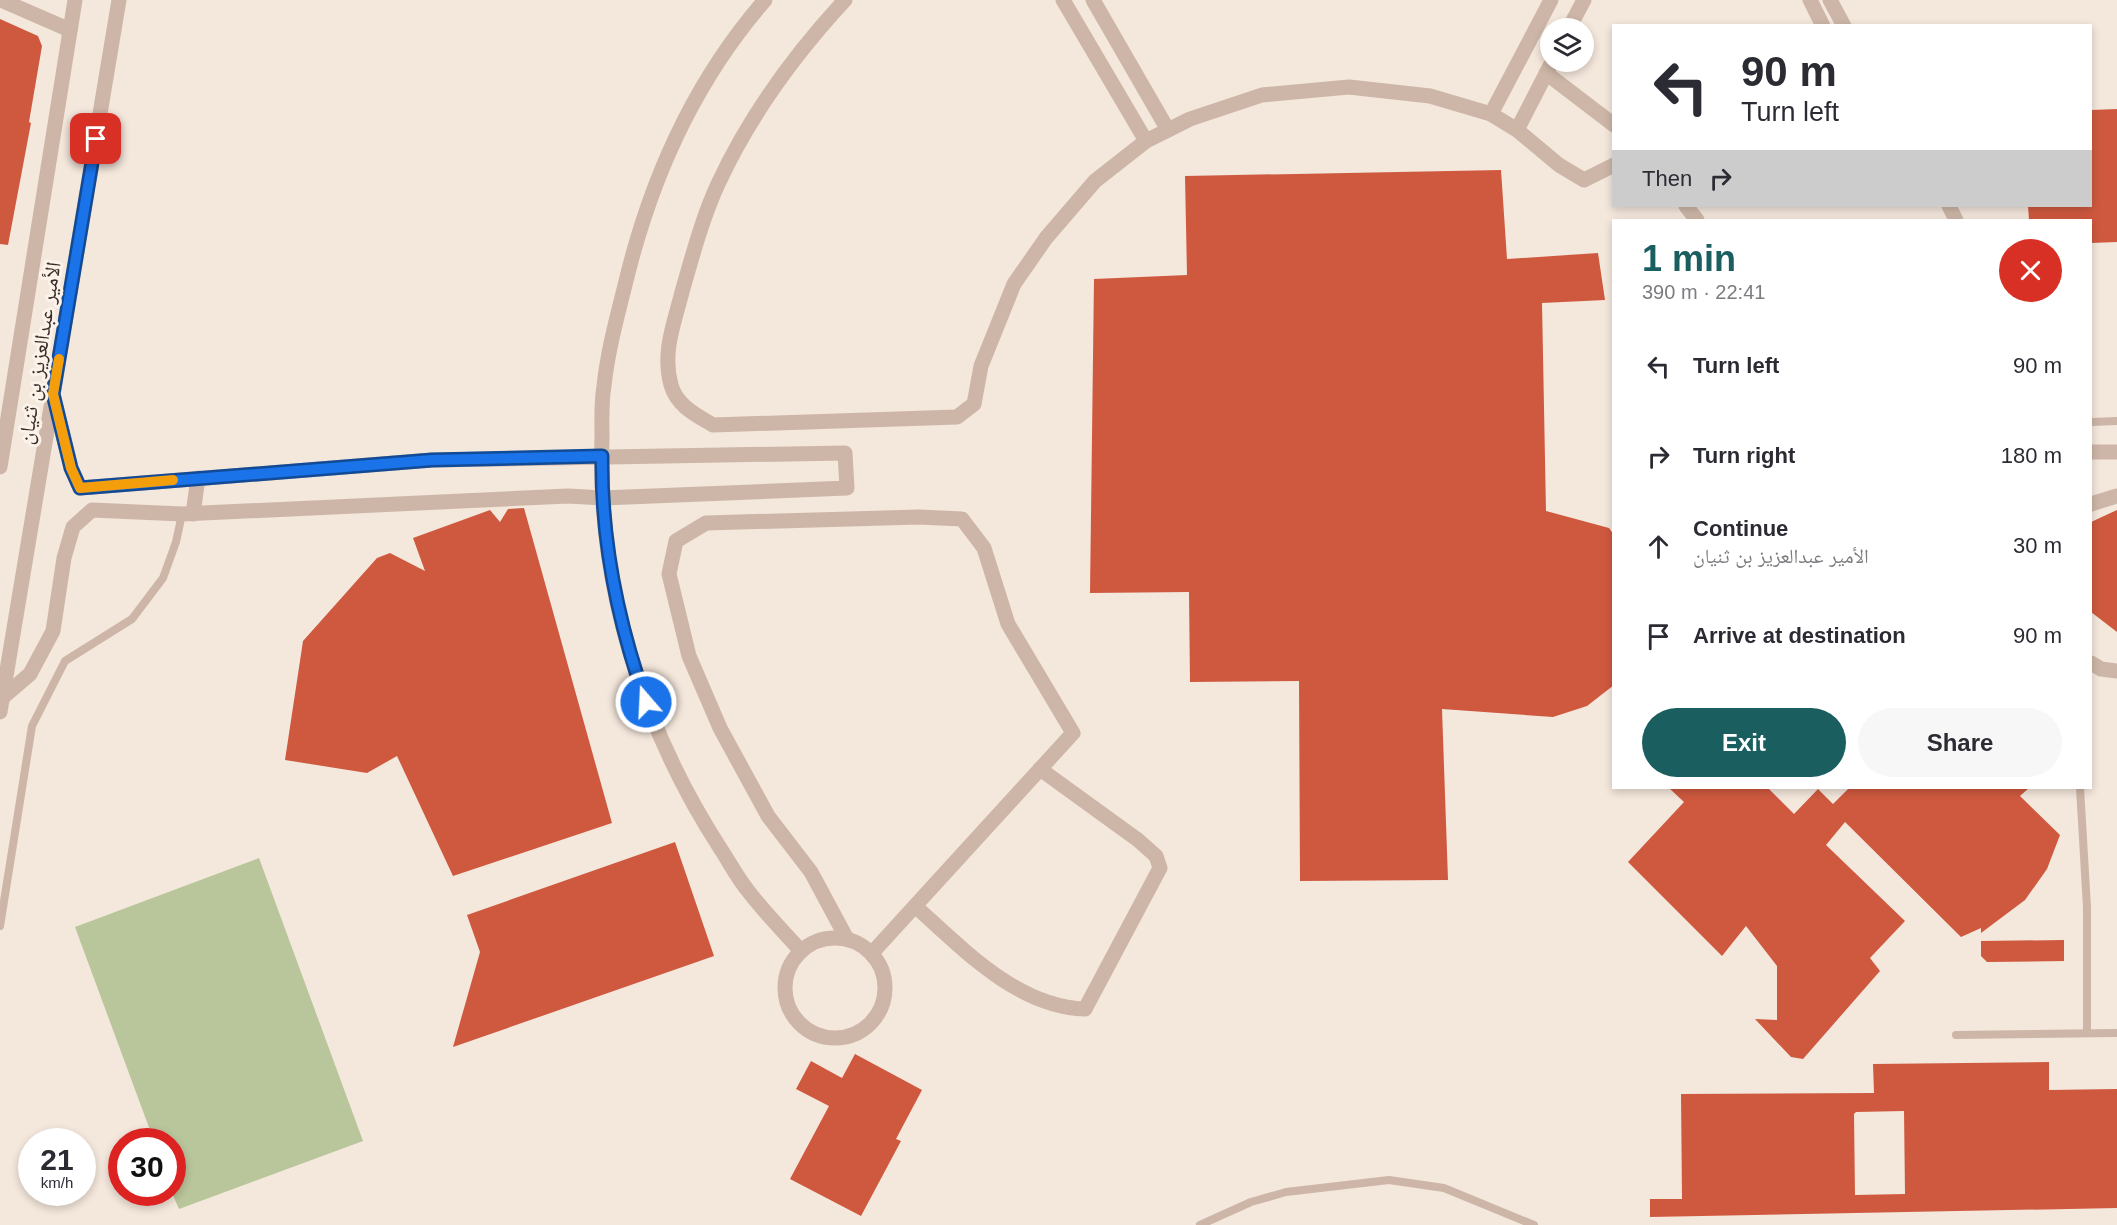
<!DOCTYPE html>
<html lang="en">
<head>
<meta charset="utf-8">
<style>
	:root { --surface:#fff; --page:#f7f7f7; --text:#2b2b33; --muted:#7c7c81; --accent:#1a5e5f }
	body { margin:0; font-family:Arial,"Noto Naskh Arabic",sans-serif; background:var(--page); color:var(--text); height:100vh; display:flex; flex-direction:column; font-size:22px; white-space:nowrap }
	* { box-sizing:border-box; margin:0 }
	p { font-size:20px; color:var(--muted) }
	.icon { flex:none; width:33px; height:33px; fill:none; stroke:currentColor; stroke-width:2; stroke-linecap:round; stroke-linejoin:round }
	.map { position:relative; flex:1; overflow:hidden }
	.sheet { position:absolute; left:1612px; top:219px; width:480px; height:570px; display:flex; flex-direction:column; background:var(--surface); border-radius:0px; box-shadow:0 3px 9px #0003 }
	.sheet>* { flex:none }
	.top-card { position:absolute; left:1612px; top:24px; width:480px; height:183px; border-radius:0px; box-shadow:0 3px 9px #0003; background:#fff; color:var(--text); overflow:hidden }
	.fabs { position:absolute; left:1540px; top:18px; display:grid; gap:12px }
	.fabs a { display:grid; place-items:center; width:54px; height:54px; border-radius:50%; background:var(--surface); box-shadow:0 3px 9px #0003; font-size:30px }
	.speed { position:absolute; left:18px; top:1128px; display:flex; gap:12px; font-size:30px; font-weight:700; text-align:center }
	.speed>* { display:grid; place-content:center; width:78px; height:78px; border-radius:50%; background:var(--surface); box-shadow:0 3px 9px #0003; line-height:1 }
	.speed small { font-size:15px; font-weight:400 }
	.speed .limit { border:9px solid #d22; background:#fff; color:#111 }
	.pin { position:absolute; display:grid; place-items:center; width:51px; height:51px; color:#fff; margin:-26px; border-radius:12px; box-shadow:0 3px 9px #0006 }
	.me { position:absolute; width:66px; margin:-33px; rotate:341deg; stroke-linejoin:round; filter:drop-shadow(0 0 4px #0008) }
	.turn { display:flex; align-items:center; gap:21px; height:126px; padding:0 30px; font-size:27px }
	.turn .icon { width:78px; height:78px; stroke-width:2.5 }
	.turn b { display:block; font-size:42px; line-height:51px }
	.then { display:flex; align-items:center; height:57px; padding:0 30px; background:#0003; gap:12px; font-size:22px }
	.round { display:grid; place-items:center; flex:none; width:63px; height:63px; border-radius:32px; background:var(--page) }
	.summary { display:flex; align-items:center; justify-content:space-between; height:102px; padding:0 30px }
	h1 { font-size:36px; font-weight:700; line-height:45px; color:var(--accent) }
	.primary-button { display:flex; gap:12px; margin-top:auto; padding:12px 30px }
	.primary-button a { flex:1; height:69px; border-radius:36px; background:var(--accent); color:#fff; font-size:24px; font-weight:700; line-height:69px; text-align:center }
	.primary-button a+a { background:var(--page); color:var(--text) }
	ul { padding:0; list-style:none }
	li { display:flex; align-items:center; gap:18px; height:90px; padding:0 30px }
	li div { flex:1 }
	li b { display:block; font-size:22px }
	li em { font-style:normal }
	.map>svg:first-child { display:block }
</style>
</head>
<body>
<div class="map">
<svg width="2117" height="1225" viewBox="0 0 2117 1225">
	<rect width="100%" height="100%" fill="#f4e7dc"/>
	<!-- green -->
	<path fill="#b9c59b" d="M259 858 363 1141 179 1209 172 1193V1142L154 1141 75 927Z"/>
	<!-- building -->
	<g fill="#cf593f" fill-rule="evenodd">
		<path d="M0 19 38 36 42 46 29 122 31 123 8 245 0 244Z"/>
		<path d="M2117 109V242L2091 243V220H2029L2028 206H2091V110Z"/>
		<path d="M1501 170 1507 259 1598 253 1605 300 1542 303 1546 511 1609 528 1614 535V685L1587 706 1553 717 1442 709 1448 880 1300 881 1299 681 1190 682 1189 592 1090 593 1094 279 1187 275 1185 176Z"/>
		<path d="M524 508 612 823 453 876 397 756 367 773 285 760 303 641 377 558 390 553 425 571 413 538 490 510 500 522 508 509Z"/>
		<path d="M2117 510V632L2091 612V522Z"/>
		<path d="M1669 788H1768L1794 814 1818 789 1833 804 1849 788H2029L2020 796 2060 835 2047 869 2025 900 1981 933V928L1961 937 1845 822 1826 845 1905 921 1870 958 1880 971 1803 1059 1791 1057 1755 1019 1777 1020V966L1746 926 1722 956 1628 862 1684 802Z"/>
		<path d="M675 842 714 956 453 1047 480 952 467 915Z"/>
		<path d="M2064 940V961L1987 962 1981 956V941Z"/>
		<path d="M855 1054 922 1090 896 1139 901 1141 861 1216 790 1179 829 1106 796 1089 811 1061 842 1078Z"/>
		<path d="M2049 1062V1090L2117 1089V1208L1650 1217V1199H1682L1681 1094 1874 1093 1873 1064ZM1904 1111 1905 1194 1855 1195 1854 1114 1856 1112Z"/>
	</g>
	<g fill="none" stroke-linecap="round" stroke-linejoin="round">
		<!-- lane -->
		<g stroke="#cdb6a7" stroke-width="8">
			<path d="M2091 422 2117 421"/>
			<path d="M2080 788 2087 907V1033"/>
			<path d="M0 926 32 726 65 661 132 619 163 578 176 542 182 514"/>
			<path d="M1956 1035 2117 1033"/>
			<path d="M1200 1225 1251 1202 1286 1192 1389 1180 1444 1188 1534 1225"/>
		</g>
		<!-- street -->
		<g stroke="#cdb6a7" stroke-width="15">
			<path d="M1 0 70 30"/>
			<path d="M765 0C697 78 653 174 628 273 619 310 608 348 604 386 601 403 602 421 602 438 597 584 642 727 720 848 730 863 738 879 749 892 765 913 784 932 801 951"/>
			<path d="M845 0C795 54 749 117 718 184 703 216 692 257 682 292 674 324 662 352 671 385 677 406 696 415 713 425L957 417 974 404 981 366 1014 284 1046 238 1095 181 1146 141 1190 119 1262 95 1349 87 1430 96 1491 114 1517 130 1559 165 1584 180 1614 165"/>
			<path d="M1063 0 1146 141"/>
			<path d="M1093 0 1168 130"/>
			<path d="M1810 0 1823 26"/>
			<path d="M1830 0 1844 26"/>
			<path d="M1569 28 1584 0"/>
			<path d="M1546 73 1614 125"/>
			<path d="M1491 114 1551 0"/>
			<path d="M1517 130 1552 62"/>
			<path d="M1686 206 1697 220"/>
			<path d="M1949 206 1956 220"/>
			<path d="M2091 452H2117"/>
			<path d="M0 467 75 0"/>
			<path d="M2091 504 2117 496"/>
			<path d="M193 514 198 478"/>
			<path d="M2091 663 2101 669 2117 671"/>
			<path d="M2 698 30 674 53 631 64 558 73 527 92 510 182 514 568 496 603 498 847 488 845 453 432 460 80 488 71 468 53 394"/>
			<path d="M0 712 119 0"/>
			<path d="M915 906C962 948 1017 1007 1085 1009L1160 868 1156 856 1138 840 1040 769"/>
			<circle cx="835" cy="988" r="50"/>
			<path d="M847 939 811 872 768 816 720 728 689 656 669 574 676 541 706 523 919 517 962 519 984 548 1008 624 1073 733 872 953"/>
		</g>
	</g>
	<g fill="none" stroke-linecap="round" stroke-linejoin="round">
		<!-- route casing -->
		<g stroke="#114b97" stroke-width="15">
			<path id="route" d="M96 139 53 394 71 468 80 488 432 460 602 456C601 539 618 623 646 702"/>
		</g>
		<!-- route -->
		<use href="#route" stroke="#1a73e8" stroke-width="10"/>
		<!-- slow -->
		<path stroke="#f59e0b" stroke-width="10" d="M59 359 53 394 71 468 80 488 173 480"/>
	</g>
	<g text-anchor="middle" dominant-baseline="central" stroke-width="6" stroke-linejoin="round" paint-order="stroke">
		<!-- street labels -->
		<g font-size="21" fill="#392c28" stroke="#fbf2e9">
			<text transform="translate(39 353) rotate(-81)">الأمير عبدالعزيز بن ثنيان</text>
		</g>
	</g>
</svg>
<div class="fabs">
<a><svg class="icon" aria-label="layers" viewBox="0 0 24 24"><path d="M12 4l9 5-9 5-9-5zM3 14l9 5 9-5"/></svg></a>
</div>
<div class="speed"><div>21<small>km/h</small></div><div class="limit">30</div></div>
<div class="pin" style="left:96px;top:139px;background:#d93025"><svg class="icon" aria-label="arrive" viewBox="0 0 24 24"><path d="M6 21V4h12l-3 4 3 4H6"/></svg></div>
<svg class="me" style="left:646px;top:702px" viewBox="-20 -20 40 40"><circle r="17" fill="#1a73e8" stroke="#fff" stroke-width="3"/><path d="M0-11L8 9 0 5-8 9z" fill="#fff"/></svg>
<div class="top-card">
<div class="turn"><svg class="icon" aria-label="left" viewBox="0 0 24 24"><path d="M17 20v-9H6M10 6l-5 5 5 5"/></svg><div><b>90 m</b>Turn left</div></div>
<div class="then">Then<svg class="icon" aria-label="right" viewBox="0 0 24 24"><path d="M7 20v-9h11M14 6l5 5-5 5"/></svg></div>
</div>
<section class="sheet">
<div class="summary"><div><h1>1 min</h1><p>390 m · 22:41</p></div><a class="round" style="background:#d93025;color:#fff"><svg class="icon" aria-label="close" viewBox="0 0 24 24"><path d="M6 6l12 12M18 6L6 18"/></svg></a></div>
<ul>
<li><svg class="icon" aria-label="left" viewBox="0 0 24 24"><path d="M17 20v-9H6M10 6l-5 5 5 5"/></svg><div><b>Turn left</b></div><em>90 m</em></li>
<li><svg class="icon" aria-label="right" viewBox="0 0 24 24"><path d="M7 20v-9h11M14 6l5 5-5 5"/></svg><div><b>Turn right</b></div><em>180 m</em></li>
<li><svg class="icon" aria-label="ahead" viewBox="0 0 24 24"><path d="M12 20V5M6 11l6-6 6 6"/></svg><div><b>Continue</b><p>الأمير عبدالعزيز بن ثنيان</p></div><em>30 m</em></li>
<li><svg class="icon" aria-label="arrive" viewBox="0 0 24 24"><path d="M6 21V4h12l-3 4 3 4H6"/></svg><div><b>Arrive at destination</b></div><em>90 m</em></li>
</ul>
<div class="primary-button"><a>Exit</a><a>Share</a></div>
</section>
</div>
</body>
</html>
